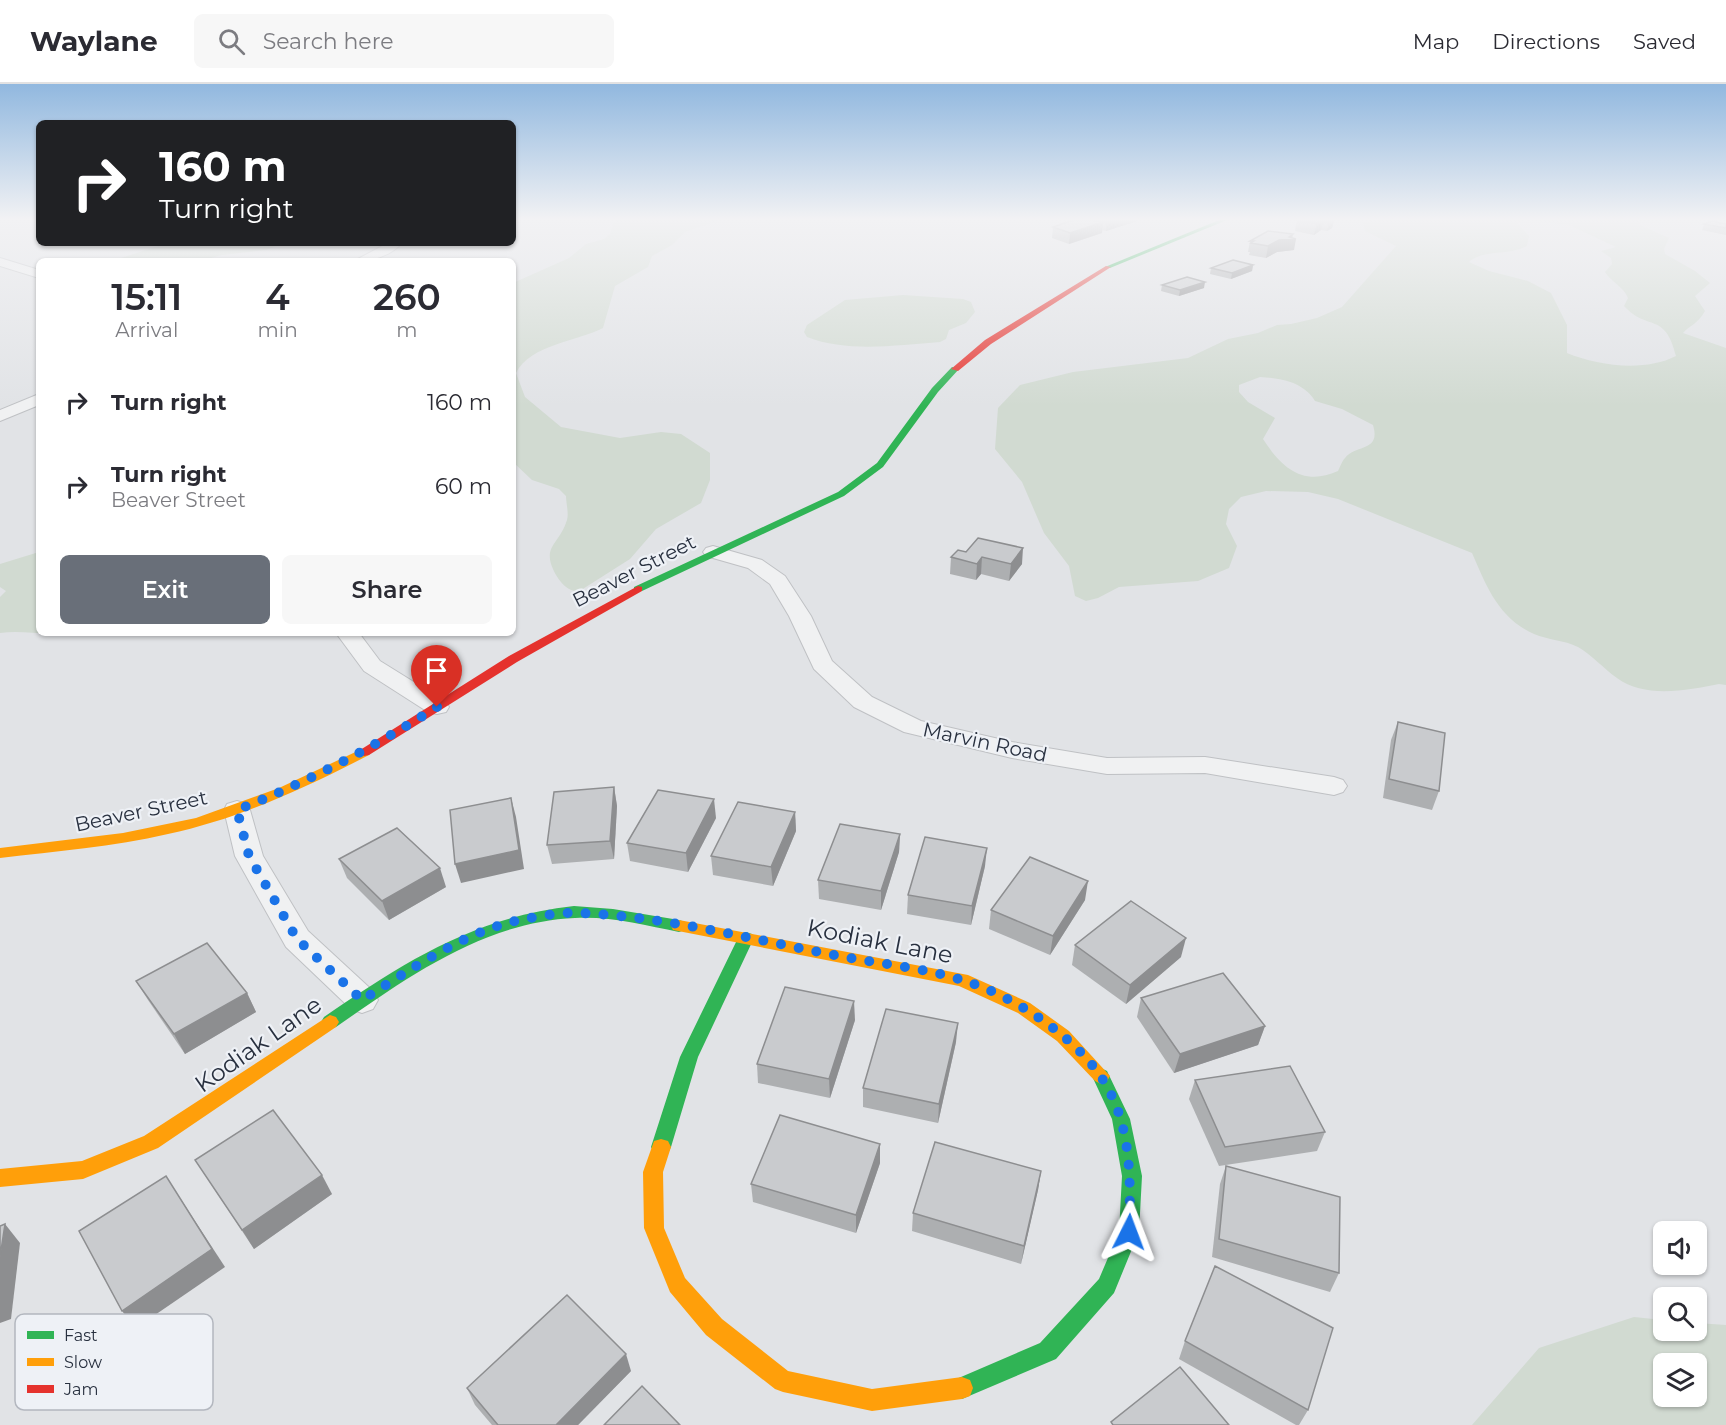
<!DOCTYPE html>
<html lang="en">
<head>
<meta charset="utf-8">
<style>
	:root { --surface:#fff; --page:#f7f7f7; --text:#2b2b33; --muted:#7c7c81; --line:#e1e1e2; --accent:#696f79 }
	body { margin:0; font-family:Montserrat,sans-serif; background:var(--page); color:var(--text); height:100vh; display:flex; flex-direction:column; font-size:22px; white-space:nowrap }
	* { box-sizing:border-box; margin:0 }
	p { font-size:20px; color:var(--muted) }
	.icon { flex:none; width:33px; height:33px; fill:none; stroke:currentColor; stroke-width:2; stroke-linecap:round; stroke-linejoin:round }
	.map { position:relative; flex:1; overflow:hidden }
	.details { position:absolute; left:36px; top:174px; width:480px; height:378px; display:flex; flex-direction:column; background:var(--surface); border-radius:9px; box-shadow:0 2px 4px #0004 }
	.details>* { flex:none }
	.guide { position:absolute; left:36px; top:36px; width:480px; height:126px; border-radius:9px; box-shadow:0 2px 4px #0004; background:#202124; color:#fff; overflow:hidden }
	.controls { position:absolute; left:1653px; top:1137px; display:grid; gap:12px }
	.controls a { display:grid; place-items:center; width:54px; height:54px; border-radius:9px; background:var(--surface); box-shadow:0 2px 4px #0004; font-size:30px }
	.pin { position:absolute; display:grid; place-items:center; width:51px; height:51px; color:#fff; margin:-62px -26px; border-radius:50% 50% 50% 0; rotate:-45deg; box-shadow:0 0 6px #0007 }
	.pin .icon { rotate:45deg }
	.me { position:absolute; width:66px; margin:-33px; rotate:3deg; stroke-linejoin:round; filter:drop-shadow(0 0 4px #0008) }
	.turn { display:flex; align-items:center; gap:21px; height:126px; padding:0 24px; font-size:27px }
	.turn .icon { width:78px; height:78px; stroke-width:2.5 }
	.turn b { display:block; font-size:42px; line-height:51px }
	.eta { display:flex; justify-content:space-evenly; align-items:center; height:102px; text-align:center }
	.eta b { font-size:36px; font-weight:600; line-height:42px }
	.primary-button { display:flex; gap:12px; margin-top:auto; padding:12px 24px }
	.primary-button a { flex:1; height:69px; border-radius:9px; background:var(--accent); color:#fff; font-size:24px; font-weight:600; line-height:69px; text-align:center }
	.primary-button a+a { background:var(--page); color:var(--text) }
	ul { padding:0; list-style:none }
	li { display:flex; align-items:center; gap:18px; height:84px; padding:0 24px }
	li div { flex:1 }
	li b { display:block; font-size:22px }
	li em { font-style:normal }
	header { display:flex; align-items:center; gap:36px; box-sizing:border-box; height:84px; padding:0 30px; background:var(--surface); border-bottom:2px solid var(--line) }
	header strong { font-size:28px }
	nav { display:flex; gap:33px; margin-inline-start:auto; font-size:21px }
	.search { width:420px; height:54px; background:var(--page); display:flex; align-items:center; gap:15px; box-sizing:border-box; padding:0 21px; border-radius:9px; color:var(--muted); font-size:22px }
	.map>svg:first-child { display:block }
</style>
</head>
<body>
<header>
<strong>Waylane</strong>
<div class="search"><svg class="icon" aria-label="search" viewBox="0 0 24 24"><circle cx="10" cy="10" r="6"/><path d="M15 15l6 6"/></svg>Search here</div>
<nav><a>Map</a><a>Directions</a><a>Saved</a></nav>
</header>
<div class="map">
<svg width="1726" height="1341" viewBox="0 0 1726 1341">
	<rect width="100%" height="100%" fill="#e1e3e6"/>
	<!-- green -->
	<g fill="#d1dad1" fill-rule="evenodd">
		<path d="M615 134H726L685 148 672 161 652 172 648 183 615 202 603 244C576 258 531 260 516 289L525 313 561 343 620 354 661 348 681 350 710 369V396L701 419 656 445 630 475 578 508C568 506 562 501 556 491 540 462 559 462 567 436 569 429 566 419 566 412L559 405 532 396 513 378V199L569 174 586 160 604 155 610 150Z"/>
		<path d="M1382 134H1638L1640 141 1669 154 1664 165 1665 170 1695 187 1710 199 1695 212 1705 227C1698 240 1690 241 1683 249L1726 264V601L1719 600C1688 606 1645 615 1617 594 1604 585 1592 571 1578 563 1564 556 1548 556 1534 550 1498 534 1486 501 1472 469L1338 415 1308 408 1266 407 1241 413 1229 425 1226 440 1237 462 1229 484 1198 497 1119 503 1098 514 1086 517 1075 512 1069 482 1044 449 1022 398 995 365 998 324 1020 301 1073 288 1188 274 1228 255 1258 249 1277 241 1291 240 1317 234 1342 223 1396 162 1365 147 1363 139ZM1526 136 1569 141 1616 163 1601 167 1611 174 1612 180 1605 188C1611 198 1623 202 1628 214L1624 222C1648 248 1665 227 1676 272 1645 288 1598 282 1567 269V241L1551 209 1528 197 1489 187 1469 178C1483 165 1510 172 1527 162L1529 152 1517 139ZM1260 293C1280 294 1304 298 1315 317L1342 325 1373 341C1381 368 1357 360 1345 374 1342 377 1340 383 1338 387 1303 403 1281 383 1263 355L1275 334 1248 318 1239 308V301Z"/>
		<path d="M167 159H277L279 161 266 166 222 171 200 177H152L148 174 112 177Z"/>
		<path d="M903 211 963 215 971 218 975 228 966 239 949 246 946 255 940 258C897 261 848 269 807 253L804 248 807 241 845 216Z"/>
		<path d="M39 468V549H60C40 551 21 546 0 549V513L6 507 0 503V480Z"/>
		<path d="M1634 1233 1663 1236 1664 1246H1696L1697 1239 1726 1241V1341H1472L1539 1264ZM1664 1280H1696V1312H1664Z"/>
	</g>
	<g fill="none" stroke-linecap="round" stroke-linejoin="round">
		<!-- street casing -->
		<g stroke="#bfc1c4" stroke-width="2">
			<g id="street">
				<path d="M388 159H402C389 173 372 177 354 177Z"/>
				<path d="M0 174 39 186V194L0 182Z"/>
				<path d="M39 310V321L0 337V326Z"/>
				<path d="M713 462 762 476 785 492 811 532 832 577 872 613 921 637 1012 658 1107 674 1205 673 1334 693 1343 696 1347 702 1343 708 1334 711 1205 689 1107 690 1012 674 904 648 854 623 814 585 789 532 770 500 748 484 706 472 703 468 706 464Z"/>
				<path d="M336 549H359L380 577 446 618 449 623 446 628 437 630 428 628 364 587Z"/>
				<path d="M237 717 247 720 250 726 263 772 308 847 373 907 378 916 373 925 362 929 351 925 286 863 235 772 224 726 227 720Z"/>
			</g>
		</g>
		<!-- street -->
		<use href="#street" fill="#f0f1f2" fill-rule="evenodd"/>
		<!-- fast -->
		<g fill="#30b455" fill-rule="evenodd">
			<path d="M1224 134H1232L1110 184 1105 183Z"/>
			<path d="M952 283 959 285 938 308 883 383 844 412 642 507H634V503L838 408 877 379 932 304Z"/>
			<path d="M574 822 613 825 679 836 685 838 687 842 685 846 679 848C645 841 609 832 575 834 484 838 408 893 336 943L330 945 324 943 321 938 324 933C405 878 474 833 574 822Z"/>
			<path d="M746 848 752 850 754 854 698 973 671 1063 668 1069 661 1071 654 1069 651 1063 680 973 738 854 740 850Z"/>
			<path d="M1101 984 1107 987 1130 1035 1142 1092 1139 1148 1114 1209 1056 1275 962 1315 954 1312 951 1304 954 1296 1040 1259 1099 1195 1119 1148 1122 1092 1112 1035 1092 992 1095 987Z"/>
		</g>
		<!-- slow -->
		<g fill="#ff9f0a" fill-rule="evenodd">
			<path d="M364 664 369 665 371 668 369 671C305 704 239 735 168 750 113 763 56 767 0 774V764L123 749 196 734 279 704Z"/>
			<path d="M679 836 968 891 1030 919 1069 947 1110 992 1107 997 1101 1000 1095 997 1057 957 1018 929 959 902 673 846 671 842 673 838Z"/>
			<path d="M330 931 336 933 339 938 336 943 158 1064 83 1095 0 1103V1085L82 1077 144 1052Z"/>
			<path d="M661 1055 668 1057 671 1063 663 1088 664 1144 685 1194 722 1235 788 1287 872 1305 962 1293 970 1296 973 1304 970 1312 962 1315 872 1327 783 1308 775 1305 706 1251 670 1208 644 1144 643 1088 654 1057Z"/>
		</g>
		<!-- jam -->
		<g fill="#e5322d" fill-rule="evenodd">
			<path d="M1106 182 1111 183 991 260 958 287 951 285 985 256Z"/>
			<path d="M638 502 642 503V507L517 578 369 671 364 672 357 668 509 572Z"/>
		</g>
	</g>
	<!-- wall -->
	<g fill="#adafb1">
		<path d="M1089 134H1145L1140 136 1137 135V137L1106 147 1102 146V149L1069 160 1052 154 1053 143 1089 136Z"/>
		<path d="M1335 134 1332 144 1327 147 1321 146 1314 151 1295 147 1297 136Z"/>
		<path d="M1704 140H1726V151L1702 146Z"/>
		<path d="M1292 154 1294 166 1277 168 1266 174 1249 171 1250 168H1248L1250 157Z"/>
		<path d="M1253 181 1252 187 1231 195 1210 190 1211 184Z"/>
		<path d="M1162 201 1204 204 1179 212 1161 207Z"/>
		<path d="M966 468 1022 480 1009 497 981 490 976 496 950 490 951 473Z"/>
		<path d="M1398 638 1439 707 1432 726 1383 714 1391 656Z"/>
		<path d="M614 703 617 722 614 775 552 780 547 761Z"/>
		<path d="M795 728 796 747 773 802 713 791 711 772Z"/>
		<path d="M716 734 688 788 630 777 627 759Z"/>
		<path d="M900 750 899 768 881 826 819 815 818 796Z"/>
		<path d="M339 775 446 803 389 836 347 794Z"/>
		<path d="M985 782 971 841 907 830 908 811Z"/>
		<path d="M1085 816 1050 871 989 845 991 826Z"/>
		<path d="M1075 861 1181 873 1126 920 1072 881Z"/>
		<path d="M136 897 247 909 256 928 185 970 148 916Z"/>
		<path d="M1141 914 1265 942 1258 961 1174 989 1137 933Z"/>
		<path d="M855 936 830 1014 758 999 757 980Z"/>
		<path d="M956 958 938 1039 863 1023V1004Z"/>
		<path d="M1195 996 1325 1048 1317 1067 1219 1082 1189 1015Z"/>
		<path d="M195 1076 332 1110 254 1165Z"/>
		<path d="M880 1079 856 1149 753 1118 751 1100Z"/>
		<path d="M1226 1082 1339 1189 1330 1208 1212 1173 1220 1100Z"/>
		<path d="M1041 1087 1038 1106 1021 1180 912 1147 913 1129Z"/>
		<path d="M1185 1257 1308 1326 1299 1341H1296L1179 1275Z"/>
		<path d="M631 1287 578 1341H492L475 1321 467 1304Z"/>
	</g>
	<!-- shaded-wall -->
	<g fill="#8d8e90">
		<path d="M1114 134H1137V137L1106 147 1107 136Z"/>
		<path d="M1330 134H1335L1332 144 1327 147Z"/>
		<path d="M1324 135 1321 146 1314 151 1317 139Z"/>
		<path d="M1103 138 1102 149 1069 160 1070 149Z"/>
		<path d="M1293 150 1292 155H1296L1294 166 1277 168 1266 174 1268 162 1279 156 1289 153Z"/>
		<path d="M1253 181 1252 187 1231 195 1232 189Z"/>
		<path d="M1205 198 1204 204 1179 212 1180 206Z"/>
		<path d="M1023 464 1022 480 1009 497 1011 480Z"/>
		<path d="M982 473 981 490 976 496 977 480Z"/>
		<path d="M614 703 617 722 614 775 610 757Z"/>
		<path d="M511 714 516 733 524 785 461 799 455 780Z"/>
		<path d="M714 715 716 734 688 788 686 769Z"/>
		<path d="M795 728 796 747 773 802 771 783Z"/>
		<path d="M900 750 899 768 881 826V807Z"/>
		<path d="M987 764 985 782 971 841 972 822Z"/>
		<path d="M440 784 446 803 389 836 382 817Z"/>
		<path d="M1088 797 1085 816 1050 871 1053 852Z"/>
		<path d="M1186 854 1181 873 1126 920 1130 901Z"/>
		<path d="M247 909 256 928 185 970 174 950Z"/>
		<path d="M854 917 855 936 830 1014 829 995Z"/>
		<path d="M958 939 956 958 938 1039 939 1020Z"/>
		<path d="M1265 942 1258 961 1174 989 1180 970Z"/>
		<path d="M880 1060V1079L856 1149V1131Z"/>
		<path d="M1041 1087 1038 1106 1021 1180 1024 1162Z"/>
		<path d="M322 1091 332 1110 254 1165 242 1146Z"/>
		<path d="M178 1111 225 1183 136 1244 122 1227Z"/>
		<path d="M5 1140 20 1159 11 1235 0 1239V1173Z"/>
		<path d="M626 1270 631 1287 578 1341H556Z"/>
	</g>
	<!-- building -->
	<g fill="#c9cbce" stroke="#8d8e90" stroke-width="1.5">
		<path d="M1079 134 1103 138 1070 149 1053 143Z"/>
		<path d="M1100 134H1114L1107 136Z"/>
		<path d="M1301 134H1333L1330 136 1324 135 1317 139 1297 136Z"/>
		<path d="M1712 137 1726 140V144L1704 140Z"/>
		<path d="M1268 147 1293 150 1289 153 1296 155 1279 156 1268 162 1251 159 1254 157H1250Z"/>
		<path d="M1233 176 1253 181 1232 189 1211 184Z"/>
		<path d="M1187 193 1205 198 1180 206 1162 201Z"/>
		<path d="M978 454 1023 464 1011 480 982 473 977 480 951 473 958 466 966 468Z"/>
		<path d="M1398 638 1445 649 1439 707 1389 695Z"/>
		<path d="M614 703 610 757 547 761 554 708Z"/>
		<path d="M658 706 714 715 686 769 627 759Z"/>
		<path d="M511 714 519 766 455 780 450 726Z"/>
		<path d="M738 718 795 728 771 783 711 772Z"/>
		<path d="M840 740 900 750 881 807 818 796Z"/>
		<path d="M397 744 440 784 382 817 339 775Z"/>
		<path d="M925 753 987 764 972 822 908 811Z"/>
		<path d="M1030 773 1088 797 1053 852 991 826Z"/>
		<path d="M1131 817 1186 854 1130 901 1075 861Z"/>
		<path d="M207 859 247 909 174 950 136 897Z"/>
		<path d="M1223 889 1265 942 1180 970 1141 914Z"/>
		<path d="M785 903 854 917 829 995 757 980Z"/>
		<path d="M886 925 958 939 939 1020 863 1004Z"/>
		<path d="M1290 982 1325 1048 1225 1063 1195 996Z"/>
		<path d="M273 1026 322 1091 242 1146 195 1076Z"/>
		<path d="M780 1031 880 1060 856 1131 751 1100Z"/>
		<path d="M935 1058 1041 1087 1024 1162 913 1129Z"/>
		<path d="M1226 1082 1340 1113 1339 1189 1219 1155Z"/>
		<path d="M166 1092 212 1165 122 1227 79 1147Z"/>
		<path d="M5 1140 0 1173V1142Z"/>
		<path d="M1215 1182 1333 1244 1308 1326 1185 1257Z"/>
		<path d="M567 1211 626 1270 556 1341H498L467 1304Z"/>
		<path d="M1180 1283 1229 1341H1113L1111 1338Z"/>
		<path d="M642 1302 680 1341H604Z"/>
	</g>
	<!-- sky -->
	<linearGradient id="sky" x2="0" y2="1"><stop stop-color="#91b8df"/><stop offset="0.42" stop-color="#f2f2f4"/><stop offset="1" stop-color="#f2f2f4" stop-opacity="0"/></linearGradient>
	<rect width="1726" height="322" fill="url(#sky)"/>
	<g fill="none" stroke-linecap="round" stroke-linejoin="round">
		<!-- route -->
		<path stroke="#1a73e8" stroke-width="10" stroke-dasharray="0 18" d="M437 623C372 664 308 698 237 726L249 772 297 855 362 916C412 885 466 846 525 835 541 832 561 828 577 829 663 832 750 855 834 871 874 879 924 884 962 896 1011 911 1069 948 1099 990 1132 1036 1131 1095 1129 1148"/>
	</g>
	<g text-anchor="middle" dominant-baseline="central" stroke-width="4.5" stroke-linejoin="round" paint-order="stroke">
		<!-- street labels -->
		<g font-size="20" fill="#28303f" stroke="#eef1f6">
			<text transform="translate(634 487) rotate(-27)">Beaver Street</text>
			<text transform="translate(985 658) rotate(12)">Marvin Road</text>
			<text transform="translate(141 727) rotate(-12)">Beaver Street</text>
		</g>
		<!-- near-street labels -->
		<g font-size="24" fill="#28303f" stroke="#eef1f6">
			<text transform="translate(880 857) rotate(11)">Kodiak Lane</text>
			<text transform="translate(258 960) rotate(-35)">Kodiak Lane</text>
		</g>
	</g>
	<!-- legend -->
	<rect x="15" y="1230" width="198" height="96" rx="9" fill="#eef1f6" stroke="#b3b7bf" stroke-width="1.5"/>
	<rect x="27" y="1247" width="27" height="8" fill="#30b455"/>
	<rect x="27" y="1274" width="27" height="8" fill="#ff9f0a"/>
	<rect x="27" y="1301" width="27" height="8" fill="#e5322d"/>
	<g font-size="16" fill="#28303f">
		<text x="64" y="1257">Fast</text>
		<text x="64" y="1284">Slow</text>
		<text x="64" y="1311">Jam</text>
	</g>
</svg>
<div class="controls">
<a><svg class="icon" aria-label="sound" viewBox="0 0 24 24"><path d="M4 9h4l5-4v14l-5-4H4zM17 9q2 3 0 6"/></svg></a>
<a><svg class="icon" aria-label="search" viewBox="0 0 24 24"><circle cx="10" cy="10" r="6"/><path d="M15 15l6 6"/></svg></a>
<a><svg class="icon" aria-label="layers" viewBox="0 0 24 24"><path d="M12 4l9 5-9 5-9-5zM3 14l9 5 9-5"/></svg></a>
</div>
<div class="pin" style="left:437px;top:623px;background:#d93025"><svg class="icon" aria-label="arrive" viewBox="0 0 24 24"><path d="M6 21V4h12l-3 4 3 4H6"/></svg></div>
<svg class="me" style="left:1129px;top:1148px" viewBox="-20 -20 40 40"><path d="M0-17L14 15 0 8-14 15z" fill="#1a73e8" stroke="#fff" stroke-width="4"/></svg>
<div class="guide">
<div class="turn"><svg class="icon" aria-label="right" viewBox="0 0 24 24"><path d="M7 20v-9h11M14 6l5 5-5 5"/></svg><div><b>160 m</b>Turn right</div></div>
</div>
<section class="details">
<div class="eta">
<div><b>15:11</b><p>Arrival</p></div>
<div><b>4</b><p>min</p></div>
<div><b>260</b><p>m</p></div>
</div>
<ul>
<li><svg class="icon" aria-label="right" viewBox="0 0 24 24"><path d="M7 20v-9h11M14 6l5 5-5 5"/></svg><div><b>Turn right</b></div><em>160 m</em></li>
<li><svg class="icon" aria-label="right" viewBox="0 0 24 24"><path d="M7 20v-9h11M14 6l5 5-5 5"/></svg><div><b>Turn right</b><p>Beaver Street</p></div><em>60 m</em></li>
</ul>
<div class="primary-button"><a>Exit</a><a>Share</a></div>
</section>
</div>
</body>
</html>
